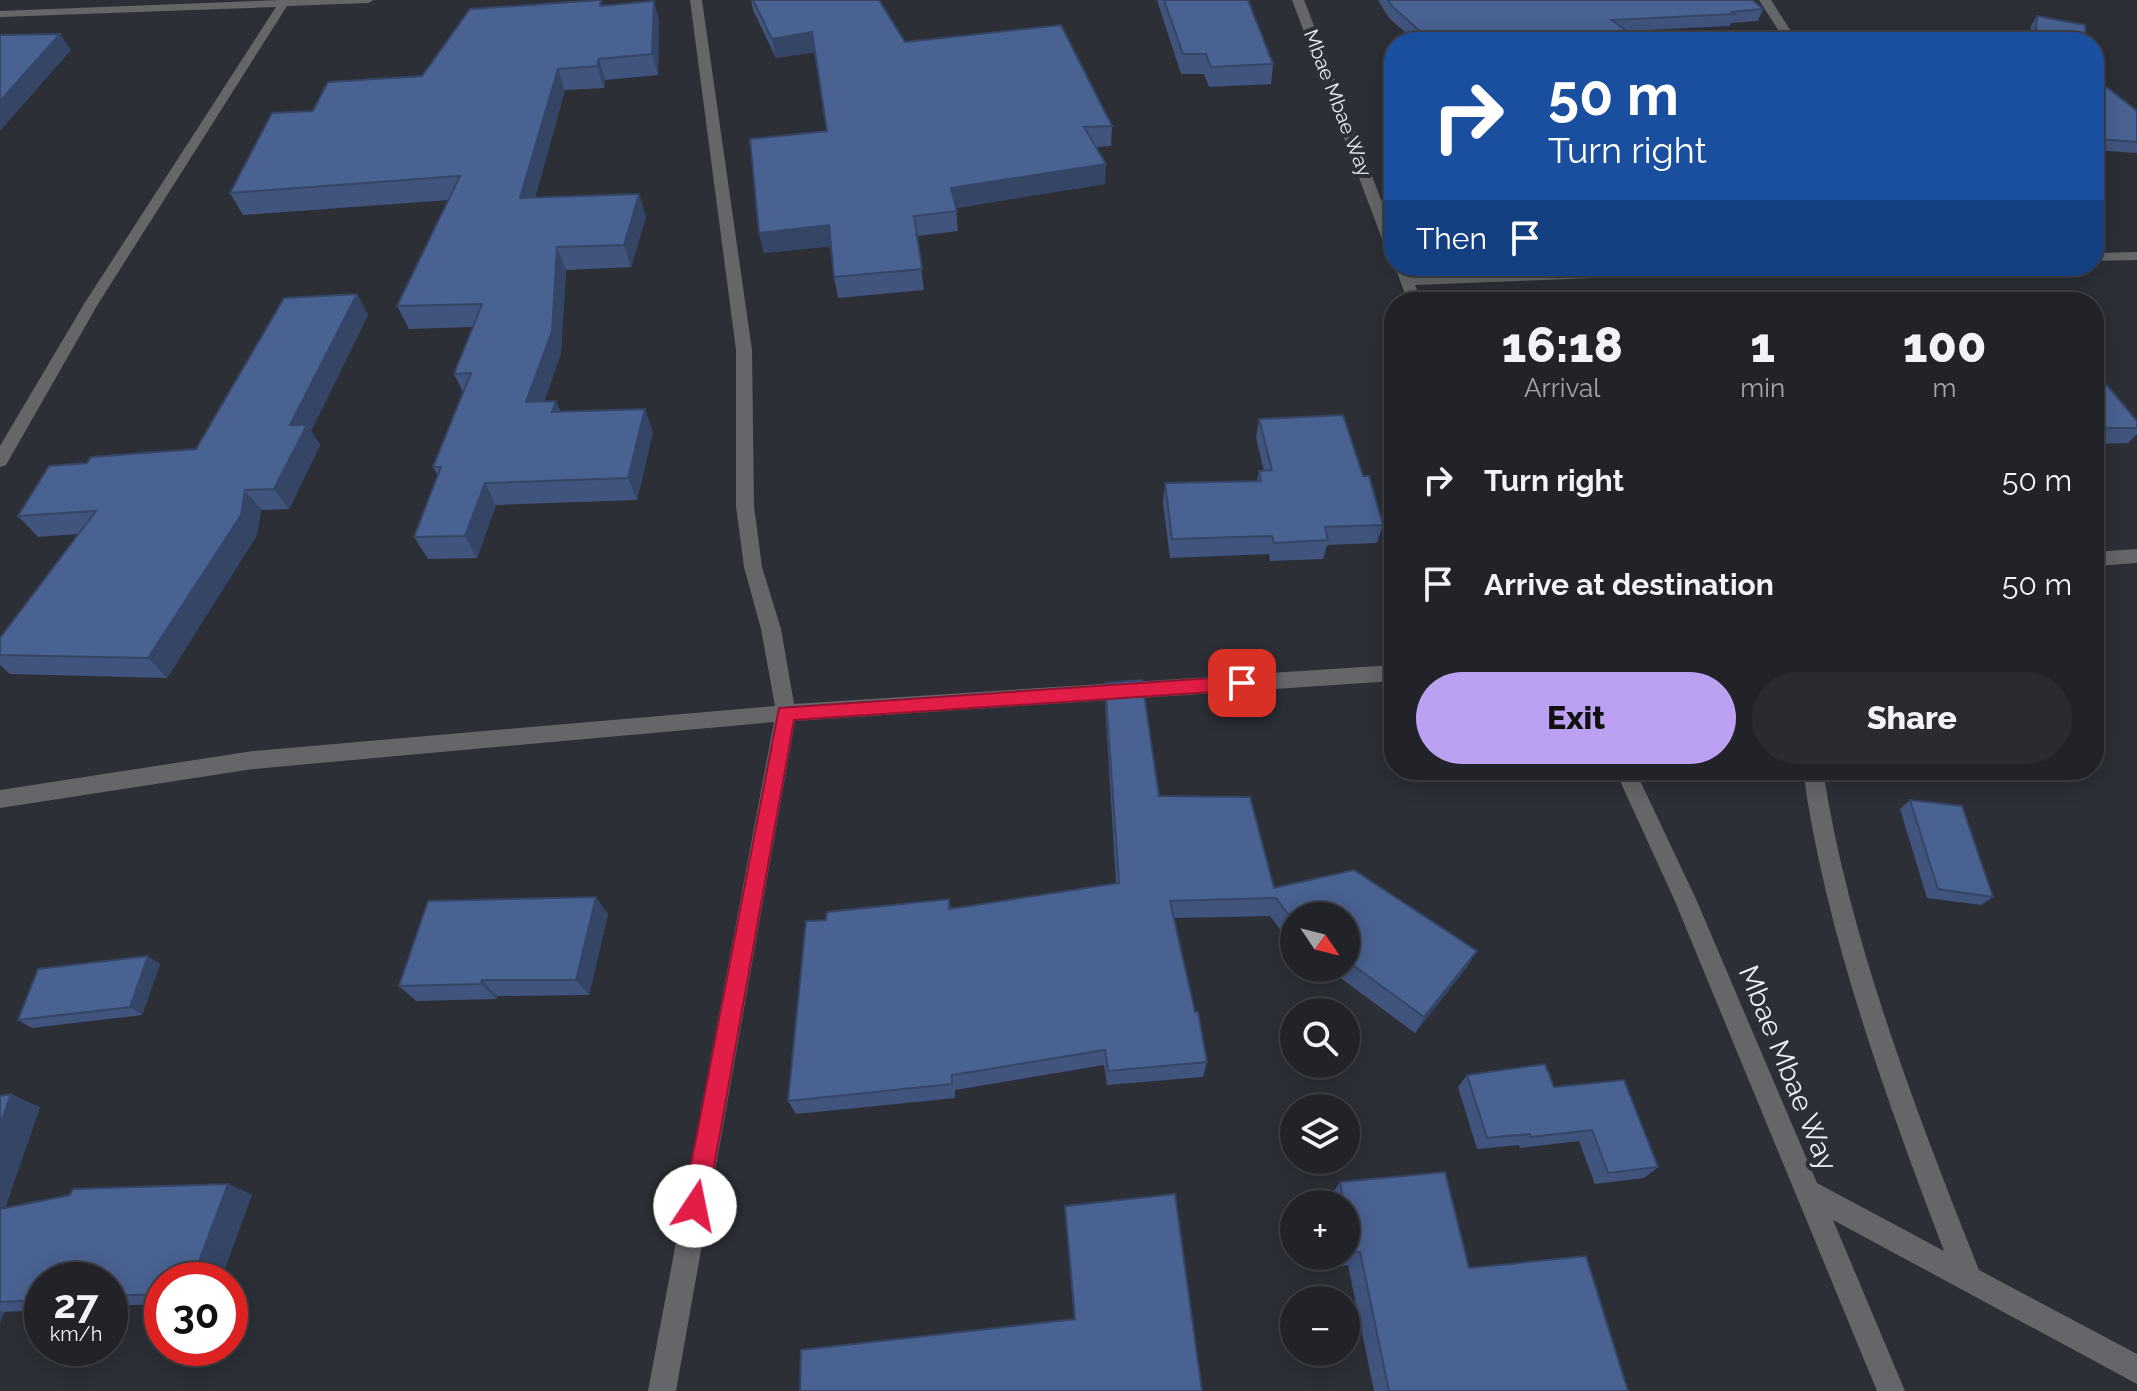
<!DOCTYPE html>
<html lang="en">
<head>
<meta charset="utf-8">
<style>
	:root { --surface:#212328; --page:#292b30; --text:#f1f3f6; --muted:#a2a4a8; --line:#3e4045; --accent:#bca0f2 }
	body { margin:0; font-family:Raleway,sans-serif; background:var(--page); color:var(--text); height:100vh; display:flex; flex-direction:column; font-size:30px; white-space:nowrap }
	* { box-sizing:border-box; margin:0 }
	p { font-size:26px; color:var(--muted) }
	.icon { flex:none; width:44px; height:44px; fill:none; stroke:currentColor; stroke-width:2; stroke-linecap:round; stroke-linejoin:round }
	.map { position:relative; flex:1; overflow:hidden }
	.panel { position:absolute; left:1384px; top:292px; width:720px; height:488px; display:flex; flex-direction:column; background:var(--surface); border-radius:32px; box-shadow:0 4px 20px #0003,0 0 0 2px var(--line) }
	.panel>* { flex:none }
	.banner { position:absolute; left:1384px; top:32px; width:720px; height:244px; border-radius:32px; box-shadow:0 4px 20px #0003,0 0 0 2px var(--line); background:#1a4fa0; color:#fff; overflow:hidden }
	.needle { width:52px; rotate:125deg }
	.buttons { position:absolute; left:1280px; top:902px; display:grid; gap:16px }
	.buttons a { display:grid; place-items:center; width:80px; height:80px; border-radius:50%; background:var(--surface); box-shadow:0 4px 20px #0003,0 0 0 2px var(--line); font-size:40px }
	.speed { position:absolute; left:24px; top:1262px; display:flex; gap:16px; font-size:40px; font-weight:700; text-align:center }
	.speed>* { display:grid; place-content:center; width:104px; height:104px; border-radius:50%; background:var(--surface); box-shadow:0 4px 20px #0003,0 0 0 2px var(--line); line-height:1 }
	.speed small { font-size:20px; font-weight:400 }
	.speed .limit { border:12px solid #d22; background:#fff; color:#111 }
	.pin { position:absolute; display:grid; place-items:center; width:68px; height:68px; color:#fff; margin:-34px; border-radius:16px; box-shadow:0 4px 12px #0006 }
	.me { position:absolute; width:88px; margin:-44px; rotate:11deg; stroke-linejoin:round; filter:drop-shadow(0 0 6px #0008) }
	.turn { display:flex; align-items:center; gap:28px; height:168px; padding:0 32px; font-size:36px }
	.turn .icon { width:104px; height:104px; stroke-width:2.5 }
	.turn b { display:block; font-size:56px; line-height:68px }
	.then { display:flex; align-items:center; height:76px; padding:0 32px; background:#0003; gap:16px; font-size:30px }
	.eta { display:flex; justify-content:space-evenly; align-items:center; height:136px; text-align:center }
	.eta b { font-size:48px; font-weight:800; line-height:56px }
	.cta { display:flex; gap:16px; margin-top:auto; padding:16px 32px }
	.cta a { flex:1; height:92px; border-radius:48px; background:var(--accent); color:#111; font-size:32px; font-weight:800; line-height:92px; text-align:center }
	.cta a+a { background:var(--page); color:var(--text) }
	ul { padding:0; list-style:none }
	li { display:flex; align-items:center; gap:24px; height:104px; padding:0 32px }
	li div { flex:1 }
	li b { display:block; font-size:30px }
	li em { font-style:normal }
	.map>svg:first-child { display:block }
</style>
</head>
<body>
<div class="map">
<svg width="2137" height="1391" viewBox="0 0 2137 1391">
	<rect width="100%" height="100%" fill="#2c2f36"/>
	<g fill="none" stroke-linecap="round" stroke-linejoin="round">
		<!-- minor -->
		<g fill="#646669" fill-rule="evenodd">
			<path d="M280 0H374L368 3 287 6 98 304 6 465 0 467V446L84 304 276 7 0 17V11Z"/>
			<path d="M690 0H702L752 350 754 506 762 567 781 629 794 704 1394 665V681L795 721 676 1391H648L774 722 253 769 0 808V790L253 751 775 706 761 629 744 567 736 506V350Z"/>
			<path d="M1292 0H1304L1394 233V256L1387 252Z"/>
			<path d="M1759 0H1771L1798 42H1786Z"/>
			<path d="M2137 252V260L2094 261V253Z"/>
			<path d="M1394 264 1407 266 1412 276 1682 266H1803L1796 270 1415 285 1422 302H1408Z"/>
			<path d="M2137 549V563L2094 566V552Z"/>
			<path d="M1615 770H1635L1696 899 1817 1183 1944 1251C1887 1101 1824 929 1803 770H1823C1848 936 1917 1114 1979 1270L2137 1354V1384L1833 1220 1905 1391H1877L1674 899Z"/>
		</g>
	</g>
	<!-- wall -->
	<g fill="#40547e">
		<path d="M601 0 602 6 654 1 659 22 658 75 605 80 604 88 565 90 535 197 646 216 631 267 566 270 561 353 544 401 561 412 653 432 637 500 496 505 477 558 428 559 414 537 438 476 433 467 463 392 454 374 473 327 409 329 397 306 448 200 243 215 230 193 313 111 422 76Z"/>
		<path d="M751 0 905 42 1112 126 1111 146 1096 147 1105 184 956 208 958 231 917 236 924 290 838 298 834 277 831 246 764 253 759 233 827 131 814 52 776 58 753 10Z"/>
		<path d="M1157 0H1248L1273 64 1271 84 1209 87 1204 74H1181Z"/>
		<path d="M1378 0H1752L1763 9 1758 21 1731 23 1730 26 1627 31 1641 42H1416L1389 18Z"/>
		<path d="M2037 16 2086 42H2030L2031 26Z"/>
		<path d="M2094 77 2137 111V153L2094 150Z"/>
		<path d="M357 294 368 315 311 431 320 445 289 509 261 510 257 535 167 678 10 674 0 665V638L78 534 38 537 18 516 196 449Z"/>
		<path d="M2094 370 2137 421V434L2128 443 2094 444Z"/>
		<path d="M1259 419 1363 476 1383 525 1377 543 1327 545 1323 559 1270 561 1269 554 1170 558 1163 503 1165 483 1257 481 1259 471H1264L1256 438Z"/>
		<path d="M1142 680 1159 796 1250 797 1274 888 1354 870 1477 951 1466 968 1415 1033 1327 968H1346V916H1294V944L1287 939 1270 916 1174 918 1195 1012H1198L1207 1062 1203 1077 1107 1085 1104 1065 955 1090V1098L796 1114 788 1101 806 921 826 920 827 912 949 899 951 909 1116 883 1105 703V683Z"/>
		<path d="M1910 800 1993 897 1981 905 1927 898 1900 809Z"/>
		<path d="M608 914 589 995 497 996 496 999 416 1001 399 986Z"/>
		<path d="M160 964 142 1015 32 1028 18 1020Z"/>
		<path d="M1467 1075 1554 1087 1658 1167 1644 1178 1595 1184 1579 1141 1520 1148 1519 1145 1477 1149 1458 1087Z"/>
		<path d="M0 1096 40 1107 5 1208 228 1184 252 1195 162 1280V1304L110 1306V1280H42V1310L4 1312 0 1323Z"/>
		<path d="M1340 1182 1469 1268 1628 1391H1374L1348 1265 1342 1266 1340 1256H1346V1204H1330L1329 1198Z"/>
		<path d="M1065 1206 1202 1391 1074 1319 1066 1221Z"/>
	</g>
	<!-- shaded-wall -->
	<g fill="#344566">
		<path d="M654 1 659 22 658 75 652 54Z"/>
		<path d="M812 32 815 52 776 58 772 39Z"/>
		<path d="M60 34 71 50 0 131V101Z"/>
		<path d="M599 59 605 80 604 88 597 66Z"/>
		<path d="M558 69 565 90 529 220 520 198Z"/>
		<path d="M1106 164 1105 184 953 208 951 188Z"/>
		<path d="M639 194 646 216 631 267 624 245Z"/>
		<path d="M829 225 833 246 764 253 759 233Z"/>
		<path d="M557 247 566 270 561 353 537 424 526 402Z"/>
		<path d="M357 294 368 315 311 431 320 445 289 509 274 489 290 425Z"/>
		<path d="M556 401 566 423 552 412Z"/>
		<path d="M645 409 653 432 637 500 628 478Z"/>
		<path d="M485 483 496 505 477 558 465 536Z"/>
		<path d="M245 490 261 510 257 535 167 678 148 658Z"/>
		<path d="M596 897 608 914 589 995 576 980Z"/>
		<path d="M1477 951 1466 968 1415 1033 1424 1017Z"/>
		<path d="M148 956 160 964 142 1015 130 1007Z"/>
		<path d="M482 980 497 996 496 999 481 984Z"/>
		<path d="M11 1094 40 1107 0 1223V1125Z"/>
		<path d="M228 1184 252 1195 221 1280H192Z"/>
		<path d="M0 1311 4 1312 0 1323Z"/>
	</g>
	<!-- building -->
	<g fill="#4a6292" stroke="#344566" stroke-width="2">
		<path d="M601 0 600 6 654 1 652 54 599 59 597 66 558 69 520 198 639 194 624 245 557 247 552 331 526 402 556 401 552 412 645 409 628 478 485 483 465 536 414 537 441 467H433L471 373 454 374 482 304 397 306 460 176 230 193 272 113 313 111 328 82 422 76 470 9Z"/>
		<path d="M753 0H879L905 42 1061 25 1112 126 1084 127 1106 164 951 188 957 211 914 216 922 269 834 277 829 225 759 233 750 139 827 131 812 32 772 39Z"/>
		<path d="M1164 0H1248L1273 64 1211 67 1206 54H1183Z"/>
		<path d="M1388 0H1752L1763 9 1732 12 1735 14 1612 20 1641 42H1432L1392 6Z"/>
		<path d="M2037 16 2085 25 2086 42H2035Z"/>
		<path d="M60 34 0 101V35Z"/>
		<path d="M2094 77 2137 111V142L2098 139 2094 136Z"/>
		<path d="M357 294 290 425H307L274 489 245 490 241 515 148 658 0 655V638L96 511 18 516 49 466 87 463 91 457 196 449 284 298Z"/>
		<path d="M2094 370 2137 421V428H2094Z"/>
		<path d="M1343 415 1363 476H1369L1383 525 1325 527 1328 540 1274 543 1272 536 1172 539 1165 483 1261 481 1259 471 1272 470 1259 419Z"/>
		<path d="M1142 680 1159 796 1250 797 1274 888 1354 870 1477 951 1424 1017 1346 960V916H1294V922L1276 898 1170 901 1195 1012H1198L1207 1062 1108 1071 1105 1050 952 1075V1084L788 1101 806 921 826 920 827 912 949 899V909L1119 883 1105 683Z"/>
		<path d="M1910 800 1962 806 1993 897 1938 889Z"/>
		<path d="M596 897 576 980H482L481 984 399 986 428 901Z"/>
		<path d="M148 956 130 1007 18 1020 38 969Z"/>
		<path d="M1545 1064 1554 1087 1624 1080 1658 1167 1608 1173 1592 1130 1531 1137 1530 1134 1487 1138 1467 1075Z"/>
		<path d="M11 1094 0 1125V1096Z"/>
		<path d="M1445 1172 1469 1268 1586 1256 1628 1391H1389L1360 1252H1354L1346 1214V1204H1344L1340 1182Z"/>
		<path d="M228 1184 192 1280H162V1294L110 1296V1280H42V1300L0 1302V1209L70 1195 73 1189Z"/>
		<path d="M1175 1194 1202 1391H800L801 1350 1075 1319 1065 1206Z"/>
	</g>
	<!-- route -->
	<path fill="#e11d48" stroke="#92132f" stroke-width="2" d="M1242 676 1251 683 1242 690 794 720 707 1206 704 1215 695 1218 687 1215 683 1206 779 708Z"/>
	<g text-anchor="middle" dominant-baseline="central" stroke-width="8" stroke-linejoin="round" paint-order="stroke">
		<!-- far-street labels -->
		<g font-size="20" fill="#ebeef2" stroke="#2c2f36">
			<text transform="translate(1338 103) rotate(69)">Mbae Mbae Way</text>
		</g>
		<!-- near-street labels -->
		<g font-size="28" fill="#ebeef2" stroke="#2c2f36">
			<text transform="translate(1788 1068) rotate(68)">Mbae Mbae Way</text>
		</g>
	</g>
</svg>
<div class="buttons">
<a><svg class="needle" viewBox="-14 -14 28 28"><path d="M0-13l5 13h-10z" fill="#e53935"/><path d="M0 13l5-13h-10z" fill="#a2a4a8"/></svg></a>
<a><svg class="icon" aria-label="search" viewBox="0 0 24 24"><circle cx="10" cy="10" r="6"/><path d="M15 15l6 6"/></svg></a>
<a><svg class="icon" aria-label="layers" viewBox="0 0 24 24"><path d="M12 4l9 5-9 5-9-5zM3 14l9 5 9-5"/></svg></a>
<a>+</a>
<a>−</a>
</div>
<div class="speed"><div>27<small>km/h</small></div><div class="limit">30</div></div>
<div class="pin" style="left:1242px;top:683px;background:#d93025"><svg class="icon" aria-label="arrive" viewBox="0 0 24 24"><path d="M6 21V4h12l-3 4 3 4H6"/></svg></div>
<svg class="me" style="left:695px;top:1206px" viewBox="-20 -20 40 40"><circle r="19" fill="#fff"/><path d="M0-13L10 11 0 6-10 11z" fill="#e11d48"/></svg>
<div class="banner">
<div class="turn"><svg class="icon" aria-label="right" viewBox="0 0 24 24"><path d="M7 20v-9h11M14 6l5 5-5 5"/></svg><div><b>50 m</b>Turn right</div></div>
<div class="then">Then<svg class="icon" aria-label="arrive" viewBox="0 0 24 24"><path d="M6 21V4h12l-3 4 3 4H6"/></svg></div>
</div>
<section class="panel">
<div class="eta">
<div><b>16:18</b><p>Arrival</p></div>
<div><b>1</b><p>min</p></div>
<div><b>100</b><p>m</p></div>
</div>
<ul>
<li><svg class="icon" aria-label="right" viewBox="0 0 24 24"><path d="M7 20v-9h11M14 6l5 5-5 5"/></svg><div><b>Turn right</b></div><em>50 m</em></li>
<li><svg class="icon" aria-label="arrive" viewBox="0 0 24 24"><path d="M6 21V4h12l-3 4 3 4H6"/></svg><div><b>Arrive at destination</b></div><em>50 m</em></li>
</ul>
<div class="cta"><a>Exit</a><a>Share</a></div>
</section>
</div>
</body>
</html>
